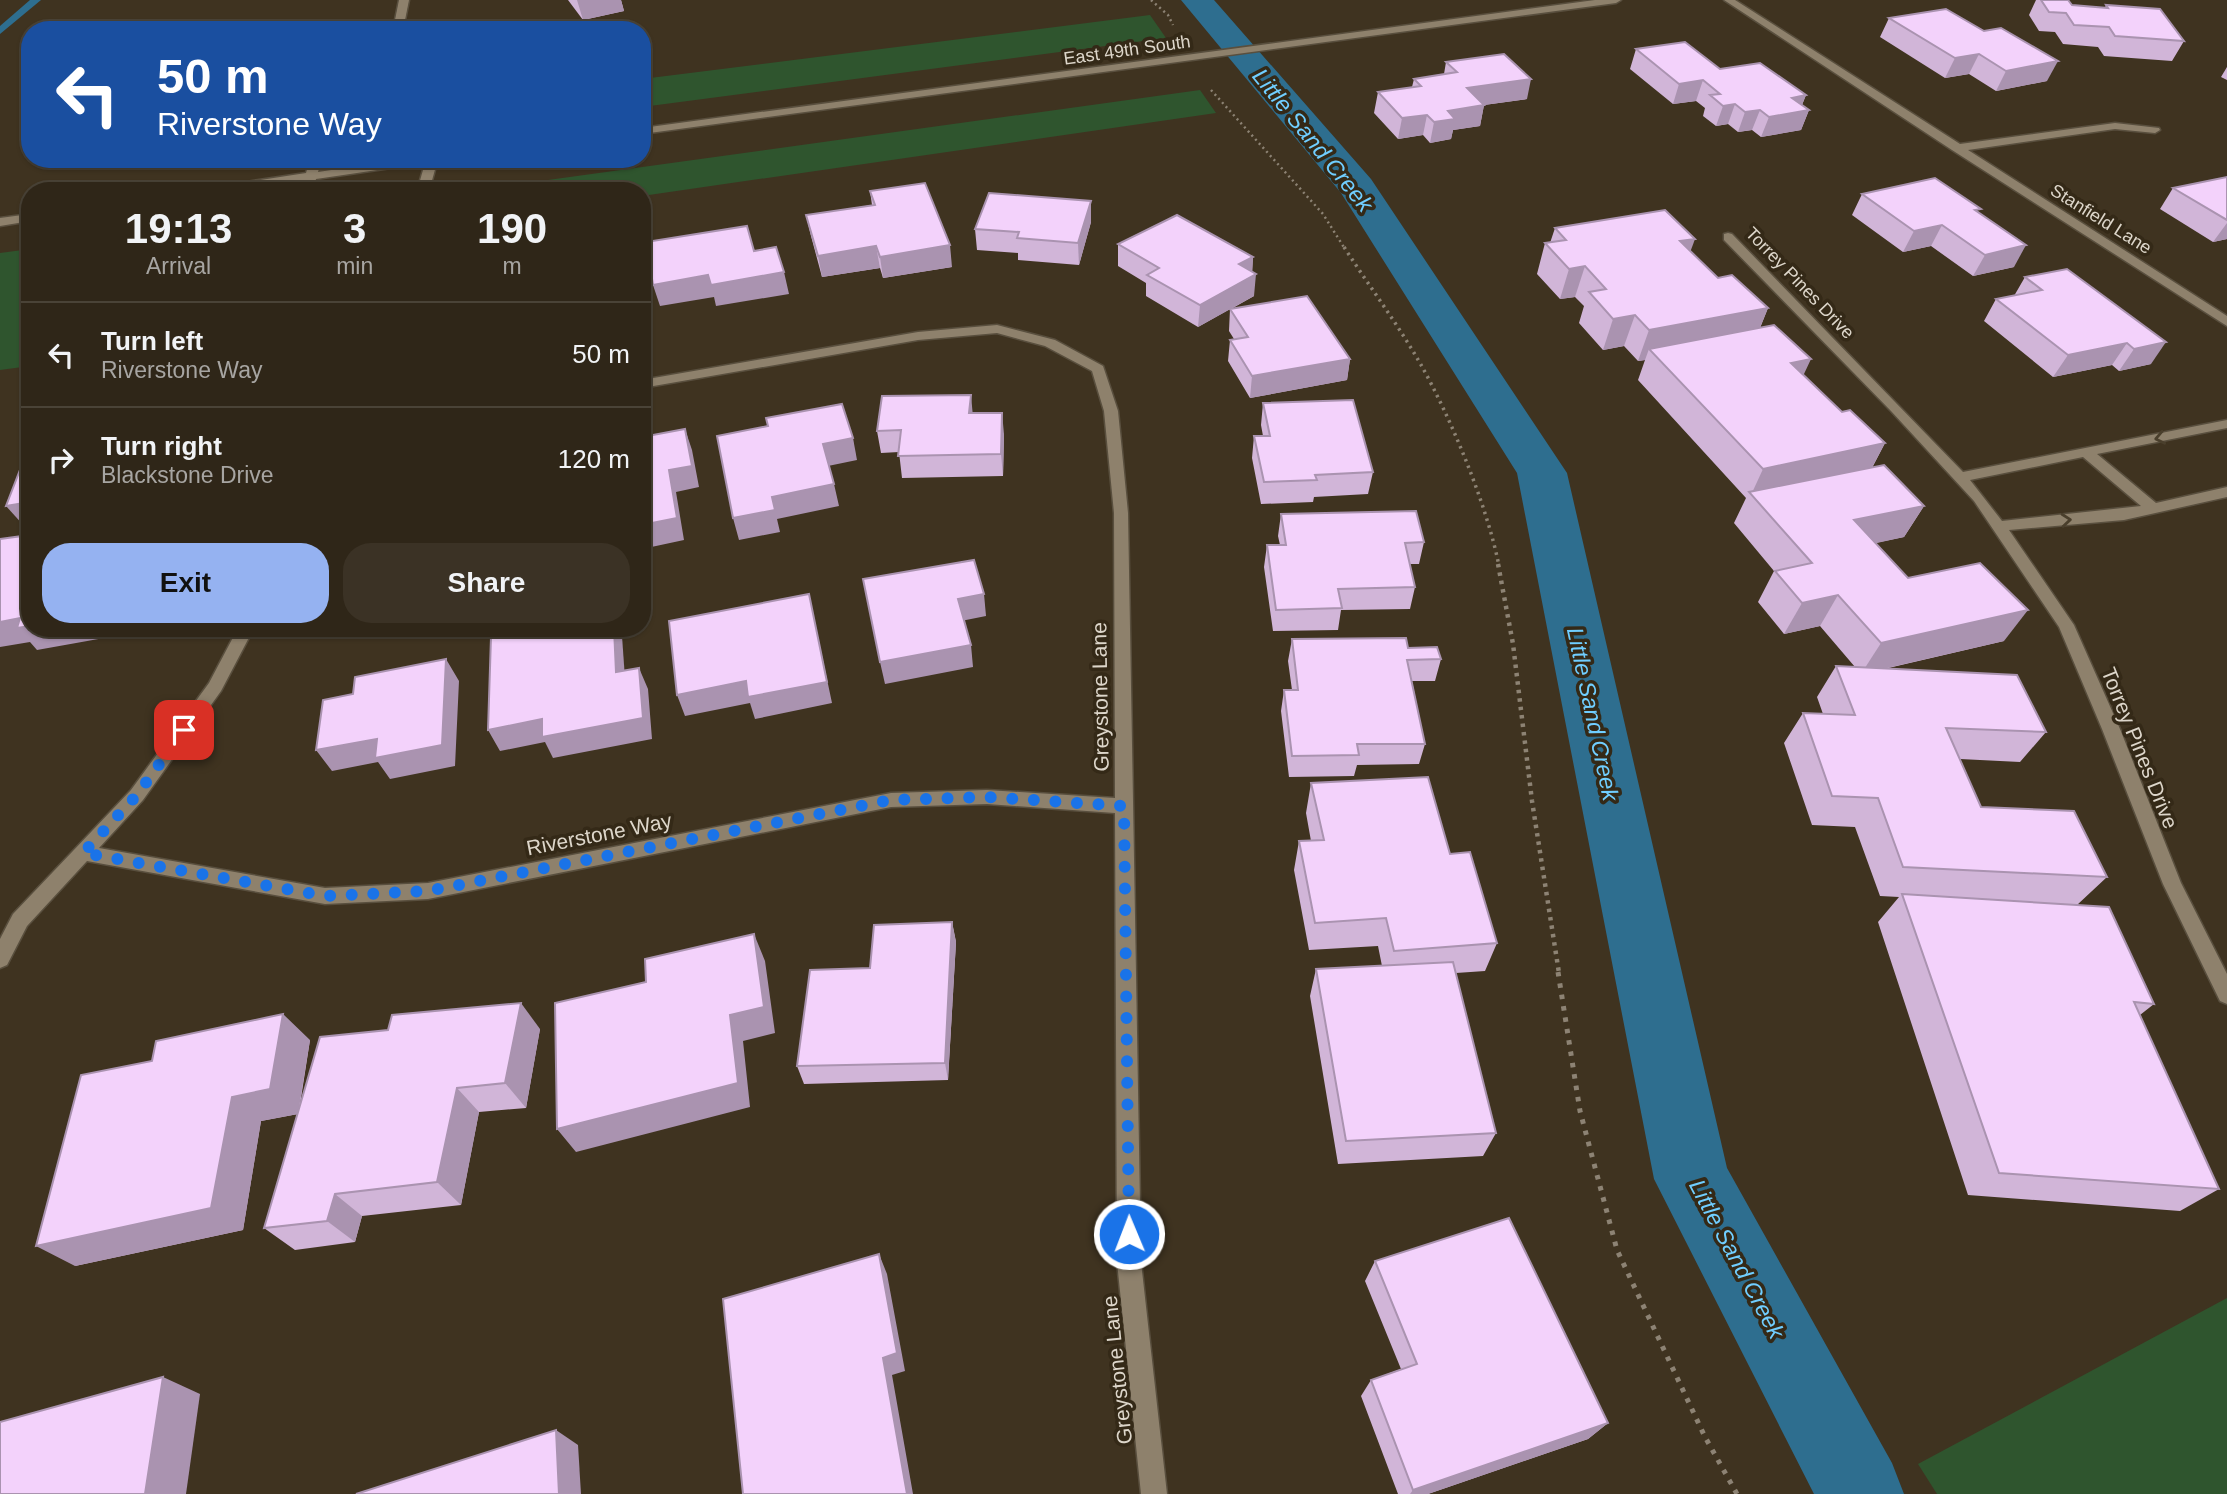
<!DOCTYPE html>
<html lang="en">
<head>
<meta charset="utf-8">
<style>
	:root { --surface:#2f2618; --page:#3b3225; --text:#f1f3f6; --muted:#a7a5a2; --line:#4a4337; --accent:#95b2f1 }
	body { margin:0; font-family:Helvetica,sans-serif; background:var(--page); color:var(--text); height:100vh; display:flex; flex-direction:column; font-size:26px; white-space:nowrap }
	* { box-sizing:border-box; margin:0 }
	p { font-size:23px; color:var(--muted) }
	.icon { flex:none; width:38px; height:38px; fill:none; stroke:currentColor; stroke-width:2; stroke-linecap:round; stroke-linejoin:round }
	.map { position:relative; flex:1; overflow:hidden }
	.drawer { position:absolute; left:21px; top:182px; width:630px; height:455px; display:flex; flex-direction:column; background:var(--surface); border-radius:28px; box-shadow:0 2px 5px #0004,0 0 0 2px var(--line) }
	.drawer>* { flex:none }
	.hud { position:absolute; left:21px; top:21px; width:630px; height:147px; border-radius:28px; box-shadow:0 2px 5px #0004,0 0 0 2px var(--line); background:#1a4fa0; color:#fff; overflow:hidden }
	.pin { position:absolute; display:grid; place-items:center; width:60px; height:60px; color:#fff; margin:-30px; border-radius:14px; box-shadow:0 4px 10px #0006 }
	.me { position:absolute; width:77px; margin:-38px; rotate:359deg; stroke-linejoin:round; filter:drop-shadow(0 0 5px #0008) }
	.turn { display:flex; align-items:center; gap:24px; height:147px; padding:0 21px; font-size:32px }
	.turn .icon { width:91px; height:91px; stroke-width:2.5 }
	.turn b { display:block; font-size:49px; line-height:60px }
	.eta { display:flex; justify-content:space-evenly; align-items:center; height:119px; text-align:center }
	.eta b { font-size:42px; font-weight:700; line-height:49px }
	.cta { display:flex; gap:14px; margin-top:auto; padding:14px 21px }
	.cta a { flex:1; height:80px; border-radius:28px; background:var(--accent); color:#111; font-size:28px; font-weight:700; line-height:80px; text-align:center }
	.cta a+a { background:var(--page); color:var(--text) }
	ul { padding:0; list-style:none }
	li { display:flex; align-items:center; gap:21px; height:105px; padding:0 21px; border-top:2px solid var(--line) }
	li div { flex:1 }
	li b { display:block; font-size:26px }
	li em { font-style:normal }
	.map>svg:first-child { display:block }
</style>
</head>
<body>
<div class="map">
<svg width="2227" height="1494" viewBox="0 0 2227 1494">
	<rect width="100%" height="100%" fill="#3f3320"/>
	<!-- green -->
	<g fill="#2f552e">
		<path d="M1150 15 1166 38 642 107V79Z"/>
		<path d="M1200 90 1216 113 642 196V191H496L497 187Z"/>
		<path d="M30 249V366L0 370V253Z"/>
		<path d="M2227 1298V1494H1937L1918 1464Z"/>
	</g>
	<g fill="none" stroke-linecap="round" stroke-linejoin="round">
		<!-- stream -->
		<path fill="#2e6e8f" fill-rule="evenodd" d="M30 0H41L0 34V26Z"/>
		<!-- canal -->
		<path fill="#2e6e8f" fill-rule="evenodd" d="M1181 0H1214L1371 179 1567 473 1727 1168 1892 1463 1904 1494H1814L1654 1179 1517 473 1341 193Z"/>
		<!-- minor casing -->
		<g stroke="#594f3e" stroke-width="3">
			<g id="minor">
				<path d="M399 0H409L403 30H393Z"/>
				<path d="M1595 0H1621L1616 3 642 134V128Z"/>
				<path d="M1724 0H1735L1960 144 2115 123 2159 128 2160 130 2155 133 2115 129 1968 150 2227 316V326L1952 150Z"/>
				<path d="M310 159H322L318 172 405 159H438L429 191H417L425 163 316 179 313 191H301L304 180 233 191H201L207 188 306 173Z"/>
				<path d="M30 214V221L0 226V218Z"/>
				<path d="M1728 233 1732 234 1963 472 2227 420V428L2097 454 2156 503 2227 487V497L2124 520 2009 530 2074 625 2120 729 2181 883 2227 974V1004L2220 1001 2163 884 2102 729 2059 627 1974 501 1891 411 1724 240V234ZM2083 457 2141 506 2002 521 1970 480Z"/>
				<path d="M997 325 1055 340 1103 366 1118 411 1128 513 1141 1262 1167 1494H1141L1117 1262 1115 813 987 804 891 807 428 899 325 904 87 861 27 926 7 965 0 968V939L13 914 131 790 209 683 238 628H254L221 691 143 800 99 848 325 888 428 883 891 793 987 790 1115 798 1114 513 1104 411 1092 371 1045 346 997 333 918 340 642 388V380L918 332Z"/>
			</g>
		</g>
		<!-- path-far3 -->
		<g stroke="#8d8374" stroke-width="2.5" stroke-dasharray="2 3.5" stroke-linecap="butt">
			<path d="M1151 0 1168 15 1173 25"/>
			<path d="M1211 90 1323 214 1345 249"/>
		</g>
		<!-- path-far2 -->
		<path stroke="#8d8374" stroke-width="3.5" stroke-dasharray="2.5 4.5" stroke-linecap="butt" d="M1344 247C1369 286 1397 323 1420 363 1451 418 1487 505 1499 566"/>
		<!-- path-far1 -->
		<path stroke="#8d8374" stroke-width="4.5" stroke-dasharray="3.5 5" stroke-linecap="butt" d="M1498 564 1513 644 1532 801 1559 973"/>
		<!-- path -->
		<path stroke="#8d8374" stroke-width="5" stroke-dasharray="4.5 7" stroke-linecap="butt" d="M1558 972 1580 1111 1617 1250 1705 1437 1737 1494"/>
		<!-- minor -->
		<use href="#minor" fill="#8e816c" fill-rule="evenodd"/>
	</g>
	<!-- wall -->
	<g fill="#d1b5d8">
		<path d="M568 0H621L624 11 583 20Z"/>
		<path d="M2036 0H2068L2072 5 2105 8 2106 5 2184 41 2172 61 2104 56 2098 47 2063 44 2055 32 2039 31 2029 15Z"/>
		<path d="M1889 18 2047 81 1996 91 1969 74 1945 78 1880 37Z"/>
		<path d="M1636 49 1720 69 1806 95 1802 105 1809 110 1801 130 1761 137 1752 130 1738 132 1728 124 1716 126 1703 116 1705 108 1696 101 1673 104 1630 69Z"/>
		<path d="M1446 62 1527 99 1484 105 1480 126 1453 130 1451 139 1430 143 1423 135 1398 139 1374 113 1378 92 1412 87 1414 79 1444 74Z"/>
		<path d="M2227 67V80L2221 77Z"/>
		<path d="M2227 177V239L2213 242 2160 209 2173 188Z"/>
		<path d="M870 191 952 267 883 278 880 268 822 277 811 236 806 215 872 205Z"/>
		<path d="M1862 194 1978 213 2014 267 1973 276 1931 246 1903 252 1852 215Z"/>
		<path d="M1091 222 1079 265 1018 260V253L977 250 975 229Z"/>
		<path d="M1555 228 1690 252 1718 278 1768 308 1760 328 1803 375 1842 412 1885 443 1872 468 1924 506 1904 537 1875 543 1908 578 2004 641 1884 669 2046 732 2020 762 1960 759 1981 807 2107 877 2077 905 2154 1004 2140 1015 2219 1189 2180 1211 1968 1195 1878 922 1899 897 1880 896 1855 827 1812 825 1784 743 1803 713 1823 714 1817 697 1836 666 1855 667 1820 626 1784 634 1758 602 1774 571 1734 523 1746 498 1638 380 1645 360 1638 361 1624 346 1603 350 1579 323 1584 306 1575 297 1560 299 1537 274 1545 243H1550Z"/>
		<path d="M1118 244 1253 257 1252 272 1254 296 1231 309 1350 359 1347 380 1250 398 1228 361 1230 340 1234 339 1229 331 1230 309 1198 327 1146 296V283L1118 266Z"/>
		<path d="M2067 269 2151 364 2119 371 2112 365 2053 377 1984 321 1996 299 2014 296 2025 277Z"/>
		<path d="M1263 403 1373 472 1368 494 1314 497 1313 502 1261 504 1252 458 1254 436H1263L1261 425Z"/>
		<path d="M973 413 1004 434 1003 476 902 478 899 452 881 453 877 431Z"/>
		<path d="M1281 514 1424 542 1419 564H1410L1415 587 1410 609 1341 610 1338 630 1273 631 1264 567 1267 545H1280L1278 536Z"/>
		<path d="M1292 639 1408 648 1441 659 1435 681H1412L1425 744 1419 764 1357 765 1354 776 1289 777 1281 711 1284 690H1292L1288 661Z"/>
		<path d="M1311 783 1450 854 1497 943 1485 971 1456 973 1496 1133 1483 1156 1338 1164 1310 996 1316 969 1382 966 1378 946 1309 950 1294 870 1299 841H1311L1306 813Z"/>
		<path d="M952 922 956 942 948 1080 804 1084 797 1066 870 968Z"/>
		<path d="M540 1029 526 1108 479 1112 461 1205 362 1216 355 1242 295 1250 264 1228 298 1114 261 1121 243 1230 75 1266 310 1040 299 1111Z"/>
		<path d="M1375 1261 1608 1423 1588 1439 1428 1494H1398L1361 1396 1371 1380 1401 1369 1365 1281Z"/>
	</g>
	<!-- shaded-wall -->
	<g fill="#aa93b0">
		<path d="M577 0H621L624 11 583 20Z"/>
		<path d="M1979 54 1969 74 1945 78 1955 58Z"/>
		<path d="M2058 61 2047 81 1996 91 2006 71Z"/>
		<path d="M1531 79 1527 99 1484 105 1480 126 1453 130 1451 139 1430 143 1434 122 1448 111 1467 88Z"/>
		<path d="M1703 80 1696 101 1673 104 1679 84Z"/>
		<path d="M1806 95 1799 112 1809 110 1801 130 1761 137 1769 117 1792 98Z"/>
		<path d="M1735 104 1728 124 1716 126 1723 106Z"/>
		<path d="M1760 110 1752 130 1738 132 1745 112Z"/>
		<path d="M1427 115 1423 135 1398 139 1402 118Z"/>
		<path d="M1091 201V222L1079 265 1078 243Z"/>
		<path d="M2227 223V239L2213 242Z"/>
		<path d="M1942 225 1931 246 1903 252 1914 231Z"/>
		<path d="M1695 239 1684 269 1680 241Z"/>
		<path d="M950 245 952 267 883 278 880 257Z"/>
		<path d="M2026 245 2014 267 1973 276 1985 255Z"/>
		<path d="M876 246 880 268 822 277 818 256Z"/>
		<path d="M1253 257 1252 277 1256 274 1254 296 1198 327 1200 305 1239 264Z"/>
		<path d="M1585 266 1575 297 1560 299 1569 269Z"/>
		<path d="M784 272 789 294 716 306 714 297 660 306 653 285 708 275Z"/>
		<path d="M1768 308 1755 340 1649 349 1645 360 1638 361 1649 330Z"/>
		<path d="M1635 315 1624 346 1603 350 1613 319Z"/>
		<path d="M2166 342 2151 364 2119 371 2134 349Z"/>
		<path d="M2127 343 2112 365 2053 377 2068 355Z"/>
		<path d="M1350 359 1347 380 1250 398 1252 376Z"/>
		<path d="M1811 359 1796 391 1791 363Z"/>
		<path d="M971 395 973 417 969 413Z"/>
		<path d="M1002 413 1004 434 1003 476 1001 454Z"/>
		<path d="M685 429 692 450 699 487 676 492 684 540 642 549V525L669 470Z"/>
		<path d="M853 438 857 460 828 466 823 444Z"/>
		<path d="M1885 443 1868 475 1751 495 1763 469Z"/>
		<path d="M834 484 839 506 777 519 780 532 739 540 733 518 772 497Z"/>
		<path d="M30 502V527H25L6 506Z"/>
		<path d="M1924 506 1904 537 1836 552 1854 520Z"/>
		<path d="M809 594 832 703 755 719 750 703 685 716 677 695Z"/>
		<path d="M984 594 986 616 961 621 958 599Z"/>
		<path d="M1838 595 1820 626 1784 634 1802 603Z"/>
		<path d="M2028 610 2004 641 1861 674 1881 643Z"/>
		<path d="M20 618 30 626V628H107L104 638 37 650 30 642 0 647V622Z"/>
		<path d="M614 628H619L622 636 626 693 616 672Z"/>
		<path d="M971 645 973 667 885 684 880 662Z"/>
		<path d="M446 659 459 681 455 766 390 779 378 762 332 771 316 750Z"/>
		<path d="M639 668 648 689 652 739 553 758 545 742 500 751 488 730Z"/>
		<path d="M952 922 956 942 948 1080 945 1063Z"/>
		<path d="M754 934 765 961 775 1033 743 1041 750 1107 576 1152 557 1129 730 1015Z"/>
		<path d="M521 1003 540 1029 526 1108 505 1083Z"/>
		<path d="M283 1014 310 1040 298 1114 261 1121 243 1230 75 1266 36 1246Z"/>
		<path d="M457 1088 479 1112 461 1205 437 1182Z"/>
		<path d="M335 1194 362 1216 355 1242 327 1221Z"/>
		<path d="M879 1254 887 1274 905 1371 892 1375 913 1494H907L883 1358Z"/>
		<path d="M163 1377 200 1394 186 1494H145Z"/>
		<path d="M1608 1423 1588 1439 1428 1494H1410L1413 1490Z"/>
		<path d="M556 1430 578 1445 581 1494H559Z"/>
	</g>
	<!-- building -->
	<g fill="#f3d2fb" stroke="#aa93b0" stroke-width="2">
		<path d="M2041 0H2068L2072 5 2108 8 2106 5 2160 9 2184 41 2115 36 2109 27 2074 25 2066 13 2049 12Z"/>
		<path d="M1946 9 1984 31 2001 28 2058 61 2006 71 1979 54 1955 58 1889 18Z"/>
		<path d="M549 22 603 29 540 30Z"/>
		<path d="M1685 42 1720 69 1760 63 1806 95 1792 98 1809 110 1769 117 1760 110 1745 112 1735 104 1723 106 1710 95 1720 94 1703 80 1679 84 1636 49Z"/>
		<path d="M1504 54 1531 79 1467 88 1484 105 1448 111 1455 119 1434 122 1427 115 1402 118 1378 92 1421 86 1414 79 1457 72 1446 62Z"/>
		<path d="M2227 177V220L2173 188Z"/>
		<path d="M1935 178 1981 209 1975 210 2026 245 1985 255 1942 225 1914 231 1862 194Z"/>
		<path d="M925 183 950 245 880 257 876 246 818 256 806 215 875 205 870 191Z"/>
		<path d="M989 193 1091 201 1078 243 1017 238 1019 232 975 229Z"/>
		<path d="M1665 210 1695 239 1680 241 1718 278 1732 275 1768 308 1649 330 1635 315 1613 319 1589 292 1606 289 1585 266 1569 269 1545 243 1566 240 1555 228Z"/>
		<path d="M1177 215 1253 257 1239 264 1256 274 1200 305 1147 275 1159 268 1118 244Z"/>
		<path d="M747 226 754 251 776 247 784 272 711 285 708 275 653 285 646 242Z"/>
		<path d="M2067 269 2166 342 2134 349 2127 343 2068 355 1996 299 2042 290 2025 277Z"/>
		<path d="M1307 296 1350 359 1252 376 1230 340 1248 337 1230 309Z"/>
		<path d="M1774 325 1811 359 1791 363 1842 412 1850 410 1885 443 1763 469 1649 349Z"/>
		<path d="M971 395 969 413H1002L1001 454 898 456 901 430 877 431 882 396Z"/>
		<path d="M1353 400 1373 472 1315 475 1317 480 1264 482 1254 436H1270L1263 403Z"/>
		<path d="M842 404 853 438 823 444 834 484 772 497 775 510 733 518 717 436 768 426 766 418Z"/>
		<path d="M685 429 692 466 669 470 677 518 642 525V437Z"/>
		<path d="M30 444V502L6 506Z"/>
		<path d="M1884 465 1924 506 1854 520 1908 578 1980 563 2028 610 1881 643 1838 595 1802 603 1775 571 1812 563 1749 492Z"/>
		<path d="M1416 511 1424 542 1405 543 1415 587 1338 589 1342 608 1276 610 1267 545H1286L1281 514Z"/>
		<path d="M30 535V626L17 628 20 618 0 622V539Z"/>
		<path d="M974 560 984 594 958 599 971 645 880 662 863 579Z"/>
		<path d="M809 594 827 682 748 697 746 681 677 695 669 621Z"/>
		<path d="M538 628H614L616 672 639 668 643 718 542 737V719L488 730 491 637Z"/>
		<path d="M1406 638 1408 648 1437 647 1441 659 1407 660 1425 744H1357L1359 755 1292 756 1284 690H1298L1292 639Z"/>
		<path d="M446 659 442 745 375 758 377 739 316 750 323 700 353 694 355 677Z"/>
		<path d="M1836 666 2017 675 2046 732 1946 728 1981 807 2074 811 2107 877 1903 867 1878 798 1832 796 1803 713 1855 715Z"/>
		<path d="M1428 777 1450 854 1470 852 1497 943 1394 951 1386 918 1315 923 1299 841 1324 840 1311 783Z"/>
		<path d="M1902 894 2109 907 2154 1004 2134 1002 2219 1189 1999 1173Z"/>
		<path d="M952 922 945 1063 797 1066 810 970 870 968 874 925Z"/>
		<path d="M754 934 764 1007 730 1015 738 1083 557 1129 555 1003 646 982 645 959Z"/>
		<path d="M1453 962 1496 1133 1346 1141 1316 969Z"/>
		<path d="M521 1003 505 1083 457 1088 437 1182 335 1194 327 1221 264 1228 320 1037 388 1030 392 1015Z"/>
		<path d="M283 1014 270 1089 232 1097 211 1208 36 1246 81 1075 152 1061 156 1041Z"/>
		<path d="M1509 1218 1608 1423 1413 1490 1371 1380 1417 1364 1375 1261Z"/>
		<path d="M879 1254 897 1353 883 1358 907 1494H743L723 1299Z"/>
		<path d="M163 1377 145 1494H0V1422Z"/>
		<path d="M556 1430 559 1494H356Z"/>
	</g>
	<!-- one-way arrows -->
	<defs><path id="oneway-chevron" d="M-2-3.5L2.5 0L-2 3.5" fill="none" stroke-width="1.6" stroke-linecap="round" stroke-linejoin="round" transform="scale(1.75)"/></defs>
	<g stroke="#4a3f2c">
		<use href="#oneway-chevron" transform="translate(2160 438) rotate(168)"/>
		<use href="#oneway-chevron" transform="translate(2066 520) rotate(-5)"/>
	</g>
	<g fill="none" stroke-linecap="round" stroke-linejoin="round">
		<!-- route -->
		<path stroke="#1a73e8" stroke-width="12" stroke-dasharray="0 21.6" d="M184 730 137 795 83 853 325 896 428 891 891 800 987 797 1124 806 1129 1234"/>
	</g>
	<g text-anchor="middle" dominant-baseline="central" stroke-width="7" stroke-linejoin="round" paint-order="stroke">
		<!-- far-street labels -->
		<g font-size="18" fill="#ddd6ca" stroke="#342917">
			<text transform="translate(1127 50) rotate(-8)">East 49th South</text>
			<text transform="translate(2101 219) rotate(32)">Stanfield Lane</text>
			<text transform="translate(1800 283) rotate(46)">Torrey Pines Drive</text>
		</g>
		<!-- street labels -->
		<g font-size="21" fill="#ddd6ca" stroke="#342917">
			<text transform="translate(1100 697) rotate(-91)">Greystone Lane</text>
			<text transform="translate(2140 748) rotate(68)">Torrey Pines Drive</text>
			<text transform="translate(599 834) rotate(-11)">Riverstone Way</text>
			<text transform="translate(1117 1370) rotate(-96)">Greystone Lane</text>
		</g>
		<!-- water labels -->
		<g font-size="23" font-style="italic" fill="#70ceff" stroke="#342917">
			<text transform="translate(1313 140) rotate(51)">Little Sand Creek</text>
			<text transform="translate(1593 714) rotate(78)">Little Sand Creek</text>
			<text transform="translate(1737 1259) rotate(62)">Little Sand Creek</text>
		</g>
	</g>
</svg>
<div class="pin" style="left:184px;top:730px;background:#d93025"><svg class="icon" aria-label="arrive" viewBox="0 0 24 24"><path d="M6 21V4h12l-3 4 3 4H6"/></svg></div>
<svg class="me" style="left:1129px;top:1234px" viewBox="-20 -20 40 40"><circle r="17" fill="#1a73e8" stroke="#fff" stroke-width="3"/><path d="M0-11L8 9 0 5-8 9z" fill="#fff"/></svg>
<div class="hud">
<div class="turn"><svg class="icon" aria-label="left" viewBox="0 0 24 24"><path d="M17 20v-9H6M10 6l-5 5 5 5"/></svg><div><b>50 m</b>Riverstone Way</div></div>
</div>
<section class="drawer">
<div class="eta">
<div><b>19:13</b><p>Arrival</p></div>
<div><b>3</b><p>min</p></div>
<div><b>190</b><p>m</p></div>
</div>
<ul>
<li><svg class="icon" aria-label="left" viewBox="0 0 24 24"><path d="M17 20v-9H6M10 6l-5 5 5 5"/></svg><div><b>Turn left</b><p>Riverstone Way</p></div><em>50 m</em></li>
<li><svg class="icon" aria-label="right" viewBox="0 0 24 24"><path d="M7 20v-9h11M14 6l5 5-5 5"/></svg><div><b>Turn right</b><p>Blackstone Drive</p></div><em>120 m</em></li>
</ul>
<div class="cta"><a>Exit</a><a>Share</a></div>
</section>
</div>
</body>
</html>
